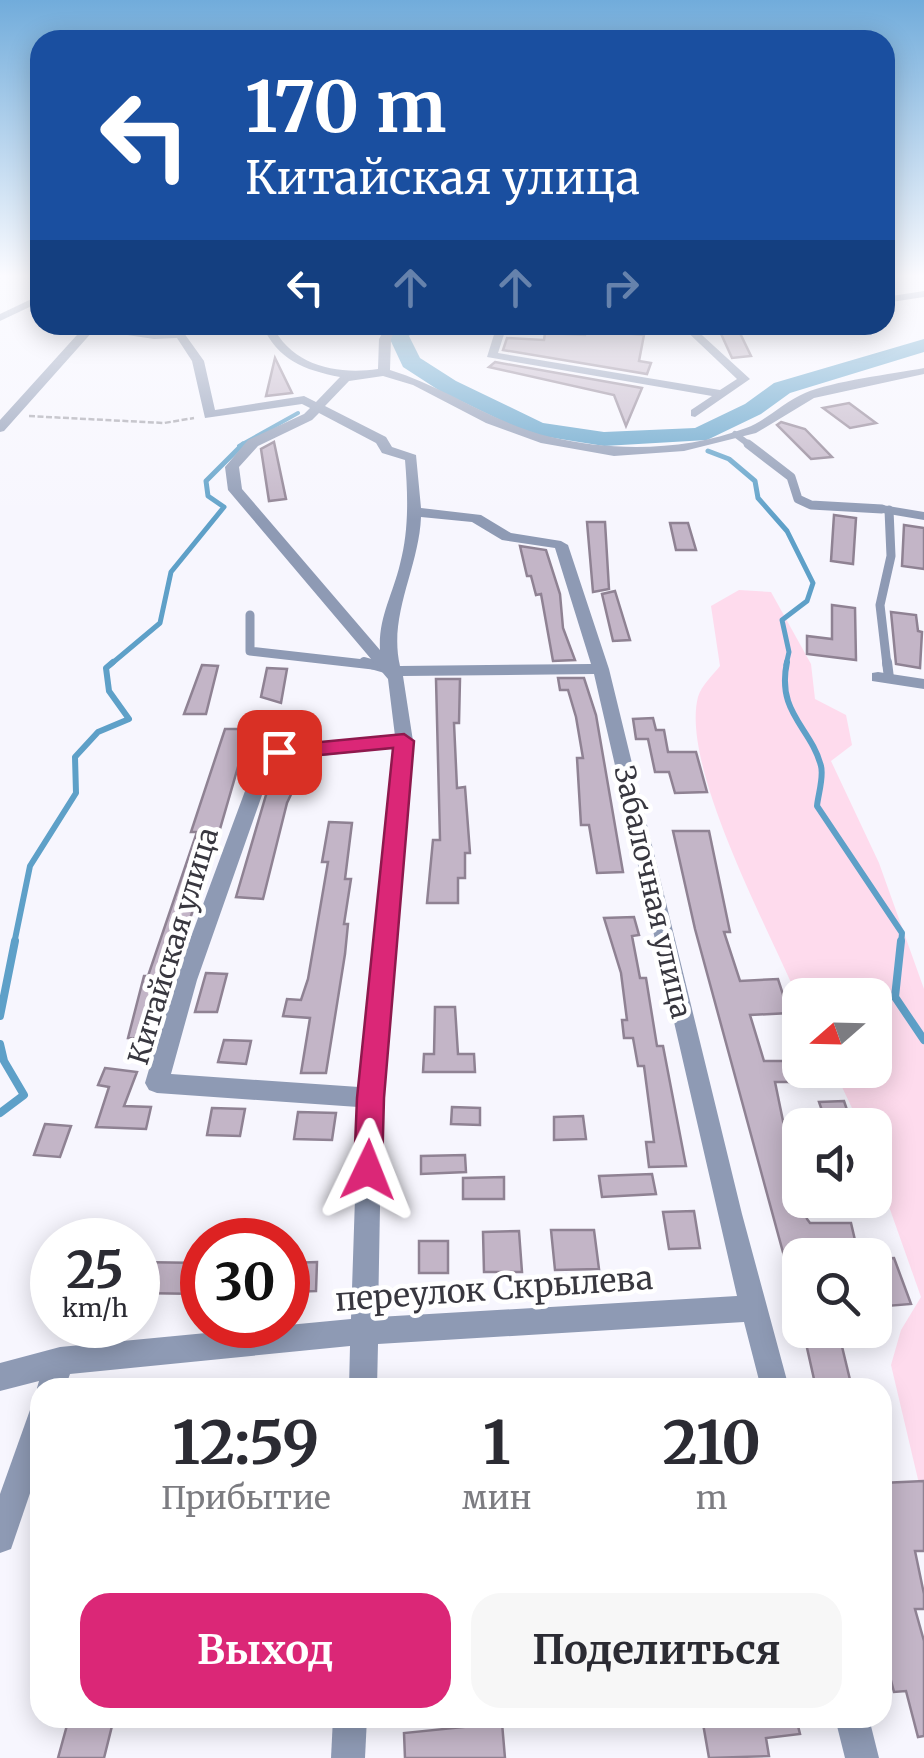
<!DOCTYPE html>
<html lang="ru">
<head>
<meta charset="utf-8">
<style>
	:root { --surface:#fff; --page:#f7f7f7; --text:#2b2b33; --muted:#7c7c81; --accent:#db2777 }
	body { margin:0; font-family:Merriweather,serif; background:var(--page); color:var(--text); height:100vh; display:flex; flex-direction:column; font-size:38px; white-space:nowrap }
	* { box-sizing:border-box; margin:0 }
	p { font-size:32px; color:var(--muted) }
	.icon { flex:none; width:55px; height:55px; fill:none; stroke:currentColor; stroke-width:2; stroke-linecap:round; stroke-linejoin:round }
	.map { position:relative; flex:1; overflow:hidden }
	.sheet { position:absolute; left:30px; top:1378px; width:862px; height:350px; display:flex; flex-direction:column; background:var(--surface); border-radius:30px; box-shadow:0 5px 25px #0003 }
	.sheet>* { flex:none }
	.top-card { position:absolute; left:30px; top:30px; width:865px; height:305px; border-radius:30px; box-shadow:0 5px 25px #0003; background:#1a4fa0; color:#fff; overflow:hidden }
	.needle { width:65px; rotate:250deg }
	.controls { position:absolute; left:782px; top:978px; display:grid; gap:20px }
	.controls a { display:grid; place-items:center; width:110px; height:110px; border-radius:20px; background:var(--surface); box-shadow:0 5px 25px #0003; font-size:50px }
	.speed { position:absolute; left:30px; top:1218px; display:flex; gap:20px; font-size:50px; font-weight:700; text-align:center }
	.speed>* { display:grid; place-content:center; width:130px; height:130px; border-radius:50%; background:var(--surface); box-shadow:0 5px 25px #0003; line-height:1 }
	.speed small { font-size:25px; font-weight:400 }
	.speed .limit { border:15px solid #d22; background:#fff; color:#111 }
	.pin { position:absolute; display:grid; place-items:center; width:85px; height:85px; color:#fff; margin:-42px; border-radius:20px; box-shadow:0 5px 15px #0006 }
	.me { position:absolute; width:110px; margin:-55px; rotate:2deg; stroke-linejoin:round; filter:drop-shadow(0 0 8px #0008) }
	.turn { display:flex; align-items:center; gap:35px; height:210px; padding:0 50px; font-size:45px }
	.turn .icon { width:130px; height:130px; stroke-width:2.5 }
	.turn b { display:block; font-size:70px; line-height:85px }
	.lanes { display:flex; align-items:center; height:95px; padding:0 50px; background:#0003; justify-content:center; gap:50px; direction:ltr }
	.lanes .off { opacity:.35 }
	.eta { display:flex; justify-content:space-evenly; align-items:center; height:170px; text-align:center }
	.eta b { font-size:60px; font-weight:700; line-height:70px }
	.primary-button { display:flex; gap:20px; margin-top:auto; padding:20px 50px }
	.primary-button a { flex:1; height:115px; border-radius:30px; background:var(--accent); color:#fff; font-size:40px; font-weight:700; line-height:115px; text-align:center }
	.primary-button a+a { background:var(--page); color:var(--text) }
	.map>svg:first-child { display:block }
</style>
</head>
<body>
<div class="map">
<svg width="924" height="1758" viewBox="0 0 924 1758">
	<rect width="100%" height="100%" fill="#f7f6fe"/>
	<!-- green -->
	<path fill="#fedbed" d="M739 590 771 592 811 664 815 699 846 715 852 745 831 761 879 863 924 989V1505L891 1365 901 1330 921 1297 875 1167V1125H860L834 1070H875V995H800V1003C771 933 680 767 698 697 701 686 713 675 720 666L711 606Z"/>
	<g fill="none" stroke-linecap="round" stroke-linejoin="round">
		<!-- stream-far3 -->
		<path stroke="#5ea0c8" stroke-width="4" d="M239 446 298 413"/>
		<!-- stream-far2 -->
		<g stroke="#5ea0c8" stroke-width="5">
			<path d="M708 451 729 459 755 481 758 498 787 531 813 583 807 601 782 620 789 652 786 665"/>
			<path d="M110 665 160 623 171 572 224 507 208 496 206 481 243 444"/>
		</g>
		<!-- stream-far1 -->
		<g stroke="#5ea0c8" stroke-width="6">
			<path d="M787 662C776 713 811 727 821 766 824 777 818 795 817 806L902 933 901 944"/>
			<path d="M14 944 30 866 76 793 75 757 98 732 129 719 109 691 106 668 113 662"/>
		</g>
		<!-- stream -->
		<g stroke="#5ea0c8" stroke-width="8">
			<path d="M901 941 895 997 924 1040"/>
			<path d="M0 1016 15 941"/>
			<path d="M0 1044 4 1061 24 1095 0 1113"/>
		</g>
		<!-- river -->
		<path fill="#5ea0c8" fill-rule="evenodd" d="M396 325H418L409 336 420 358 456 381 543 423 604 432 695 428 745 404 774 383 924 339V352L790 393 761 414 707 440 604 446 529 434 440 391 403 367 388 335Z"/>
	</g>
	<!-- building -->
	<g fill="#c3b5c7" stroke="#8f8293" stroke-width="2.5">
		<path d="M717 325H736L751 356 732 358Z"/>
		<path d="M586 330 644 335 639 361 651 363 647 374 503 350 507 338 544 340 545 333 585 335Z"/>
		<path d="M275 358 292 393 266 396Z"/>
		<path d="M495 362 642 388 626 426 614 395 489 367Z"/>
		<path d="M849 403 876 423 850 428 823 408Z"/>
		<path d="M781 422 805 429 832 457 811 459 777 425Z"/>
		<path d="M274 442 286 499 269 501 261 449Z"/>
		<path d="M834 515 856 518 853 564 831 561Z"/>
		<path d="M587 522H605L609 589 593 592Z"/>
		<path d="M670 523H688L696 550H676Z"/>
		<path d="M904 525 924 528V569L902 566Z"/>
		<path d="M520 546 546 550 560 594 563 628 575 660 553 661 541 594 536 595 531 576H527Z"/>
		<path d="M615 591 630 640 613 641 602 594Z"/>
		<path d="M832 605 855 608 856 660 807 654V636L832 639Z"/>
		<path d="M891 612 916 615 918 631 922 632 920 668 896 664Z"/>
		<path d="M202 665 218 666 206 714H184Z"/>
		<path d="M267 668 287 669 281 703 261 697Z"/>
		<path d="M558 678H584L596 715 623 872 597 873 589 825H581L577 758H583L576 717 568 690H560Z"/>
		<path d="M436 679H460L459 723H454L457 788 465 787 470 853H465V878H458V903H427L433 840H440Z"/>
		<path d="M653 718 656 730H664L668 752H696L707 792 675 793 669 772H655L648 739H636L633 719Z"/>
		<path d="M225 729H249L213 853 148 1039 128 1038 144 976H148L197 832H191Z"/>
		<path d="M284 766 303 769 287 803 263 899 236 897 266 795Z"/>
		<path d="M329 822 352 823 345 879H351L344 924H348L345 954 326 1073H301L310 1018 283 1016 287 999 301 1000 308 979 328 862H322Z"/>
		<path d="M673 831H709L730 932H724L740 981 778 979 789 1013 750 1015 764 1061H800V1082H775L789 1150H784L807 1219 810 1223H851L858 1253 784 1256 695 929Z"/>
		<path d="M634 917 639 935 632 936 640 978H646L657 1046H663L686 1166 649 1167 646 1142H654L644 1066H638L633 1038H624L622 1020H627L621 973 604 918Z"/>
		<path d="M206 973 227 974 217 1012H195Z"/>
		<path d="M435 1007H455L458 1054H474L475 1072H423L424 1054H434Z"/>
		<path d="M224 1040 251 1041 246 1064 218 1062Z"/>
		<path d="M105 1068 137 1072 124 1106 151 1107 146 1129 96 1127 109 1087 98 1085Z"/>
		<path d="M844 1101 852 1125H827L819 1102Z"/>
		<path d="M452 1107 480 1108V1125L451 1124Z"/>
		<path d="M212 1108 245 1109 240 1136 207 1135Z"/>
		<path d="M298 1112 336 1113 332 1140 294 1139Z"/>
		<path d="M583 1116 586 1139 554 1140V1117Z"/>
		<path d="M45 1124 71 1126 60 1157 34 1155Z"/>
		<path d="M465 1155 466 1172 421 1174V1156Z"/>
		<path d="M652 1174 656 1194 602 1197 599 1176Z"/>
		<path d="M504 1177V1199H463V1178Z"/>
		<path d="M694 1211 700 1248 669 1249 663 1212Z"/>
		<path d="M551 1230H594L599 1269 555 1270Z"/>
		<path d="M519 1231 522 1272H484L483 1232Z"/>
		<rect x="419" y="1241" width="29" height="32"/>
		<path d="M894 1258 911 1304 875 1307V1259Z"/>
		<path d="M138 1262 202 1263V1294L138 1293Z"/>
		<path d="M317 1262 316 1291 288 1292V1263Z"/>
		<path d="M803 1330H838L852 1388H816Z"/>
		<path d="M924 1481V1551H915L924 1594V1609H915L924 1641V1736L918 1737 906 1691 894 1692 882 1646V1483Z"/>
		<path d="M69 1718H114L104 1758H58Z"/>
		<path d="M702 1718H796L800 1734 766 1738 769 1756 709 1758Z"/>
		<path d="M502 1723 505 1758H405L404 1733Z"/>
	</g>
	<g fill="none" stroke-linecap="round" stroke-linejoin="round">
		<!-- path -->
		<path stroke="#a4a3ab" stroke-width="2.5" stroke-dasharray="6 2.5" stroke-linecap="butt" d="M29 416 164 423 194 418"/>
		<!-- service-far2 -->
		<g stroke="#8e9ab4" stroke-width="6">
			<path d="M500 331 532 328"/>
			<path d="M735 434 751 446"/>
		</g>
		<!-- service-far1 -->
		<g stroke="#8e9ab4" stroke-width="9">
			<path d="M748 444 791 477 798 499 811 505 882 509"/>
			<path d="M250 615V651L373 665"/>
			<path d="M887 665 880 605 891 556 889 510"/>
		</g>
		<!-- service -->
		<g stroke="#8e9ab4" stroke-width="10">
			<path d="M364 662 385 668"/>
			<path d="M887 662 889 678"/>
		</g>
		<!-- minor -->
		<g fill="#8e9ab4" fill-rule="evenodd">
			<path d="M924 291V297L885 303V297Z"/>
			<path d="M40 295V302L0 321V314Z"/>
			<path d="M86 325 184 333 204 361 215 410 304 396 316 402 340 377C304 370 278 360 262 325H272C292 366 337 375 378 369L379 339 387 325H397L391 339 390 370C446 387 494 424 551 437 614 452 685 451 746 428 767 420 784 402 805 393 833 381 892 374 924 368V374L814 398 756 433 684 451 614 456 541 443 486 423 413 385 383 376 349 381 325 406 386 437 392 447 416 455 421 508 481 515 511 533 561 541 568 545 609 669 742 1214 789 1388H761L744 1322 378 1344 377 1388H349L350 1346 70 1374 65 1388H40V1396L37 1388 39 1381 0 1391V1363L60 1347 351 1319 358 1107 157 1093 149 1090 145 1083 175 980 258 756 267 750 395 736 388 679 228 490 225 467 248 440 304 414 310 408 302 404 205 418 192 361 177 338 154 339 94 330 4 431 0 432V420ZM319 413 376 443 382 453 405 460C408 495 409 530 400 564 393 594 378 618 380 650L242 489 239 467 258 446 312 420ZM421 517 472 522 502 540 555 548 591 664 400 666C388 615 419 568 421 517ZM594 674 737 1296 378 1317 382 1098 413 741 403 676ZM394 748 359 1087 171 1074 197 980 274 761Z"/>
			<path d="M497 325H507L498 353 720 390 737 379 680 325H691L750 379 695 417 691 416V410L712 396 487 357Z"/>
			<path d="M882 505 924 512V520L877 512V506Z"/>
			<path d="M878 672 924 679V689L872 681V673Z"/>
			<path d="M40 1406V1464L11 1549 0 1553V1494L30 1410Z"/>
			<path d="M333 1718H367L365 1758H331Z"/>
			<path d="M835 1718H869L879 1758H845Z"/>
		</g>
	</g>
	<!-- sky -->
	<linearGradient id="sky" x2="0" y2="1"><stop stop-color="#71acdb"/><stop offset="0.53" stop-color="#fbfbff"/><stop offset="1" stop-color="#fbfbff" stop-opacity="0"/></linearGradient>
	<rect width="924" height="520" fill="url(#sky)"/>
	<!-- route -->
	<path fill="#db2777" stroke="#8e194d" stroke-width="2.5" d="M404 734 414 741 384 1098 382 1170 378 1178 368 1182 358 1178 354 1170 357 1098 393 748 279 759 269 752 279 746Z"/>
	<g text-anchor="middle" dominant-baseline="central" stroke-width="9" stroke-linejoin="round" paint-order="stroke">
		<!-- street labels -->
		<g font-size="28" fill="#38373f" stroke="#fff">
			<text transform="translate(653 892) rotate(77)">Забалочная улица</text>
			<text transform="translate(173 946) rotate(-73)">Китайская улица</text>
		</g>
		<!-- near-street labels -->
		<g font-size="32" fill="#38373f" stroke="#fff">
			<text transform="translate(494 1289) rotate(-4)">переулок Скрылева</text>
		</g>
	</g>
</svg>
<div class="controls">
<a><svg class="needle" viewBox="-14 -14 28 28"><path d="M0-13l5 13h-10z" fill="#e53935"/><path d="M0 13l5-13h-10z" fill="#7c7c81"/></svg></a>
<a><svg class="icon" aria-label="sound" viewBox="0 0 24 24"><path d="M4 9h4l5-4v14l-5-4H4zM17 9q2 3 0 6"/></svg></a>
<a><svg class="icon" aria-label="search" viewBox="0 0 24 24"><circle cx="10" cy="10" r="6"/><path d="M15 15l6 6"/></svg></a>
</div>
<div class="speed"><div>25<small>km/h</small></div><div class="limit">30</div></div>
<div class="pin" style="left:279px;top:752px;background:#d93025"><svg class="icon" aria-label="arrive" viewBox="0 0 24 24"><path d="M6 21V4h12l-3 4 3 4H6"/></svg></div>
<svg class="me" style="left:368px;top:1170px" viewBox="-20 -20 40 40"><path d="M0-17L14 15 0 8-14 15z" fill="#db2777" stroke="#fff" stroke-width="4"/></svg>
<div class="top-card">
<div class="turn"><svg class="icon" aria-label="left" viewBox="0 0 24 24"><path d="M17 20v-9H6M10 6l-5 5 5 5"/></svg><div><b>170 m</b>Китайская улица</div></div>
<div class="lanes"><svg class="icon" aria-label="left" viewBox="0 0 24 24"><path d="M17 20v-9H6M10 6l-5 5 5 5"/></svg><svg class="icon off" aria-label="ahead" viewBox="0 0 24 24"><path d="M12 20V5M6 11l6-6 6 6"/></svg><svg class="icon off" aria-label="ahead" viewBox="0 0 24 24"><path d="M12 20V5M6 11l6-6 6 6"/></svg><svg class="icon off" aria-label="right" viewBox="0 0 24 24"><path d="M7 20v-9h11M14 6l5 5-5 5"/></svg></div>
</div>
<section class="sheet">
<div class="eta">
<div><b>12:59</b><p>Прибытие</p></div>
<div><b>1</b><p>мин</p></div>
<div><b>210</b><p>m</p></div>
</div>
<div class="primary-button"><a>Выход</a><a>Поделиться</a></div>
</section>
</div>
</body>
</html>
